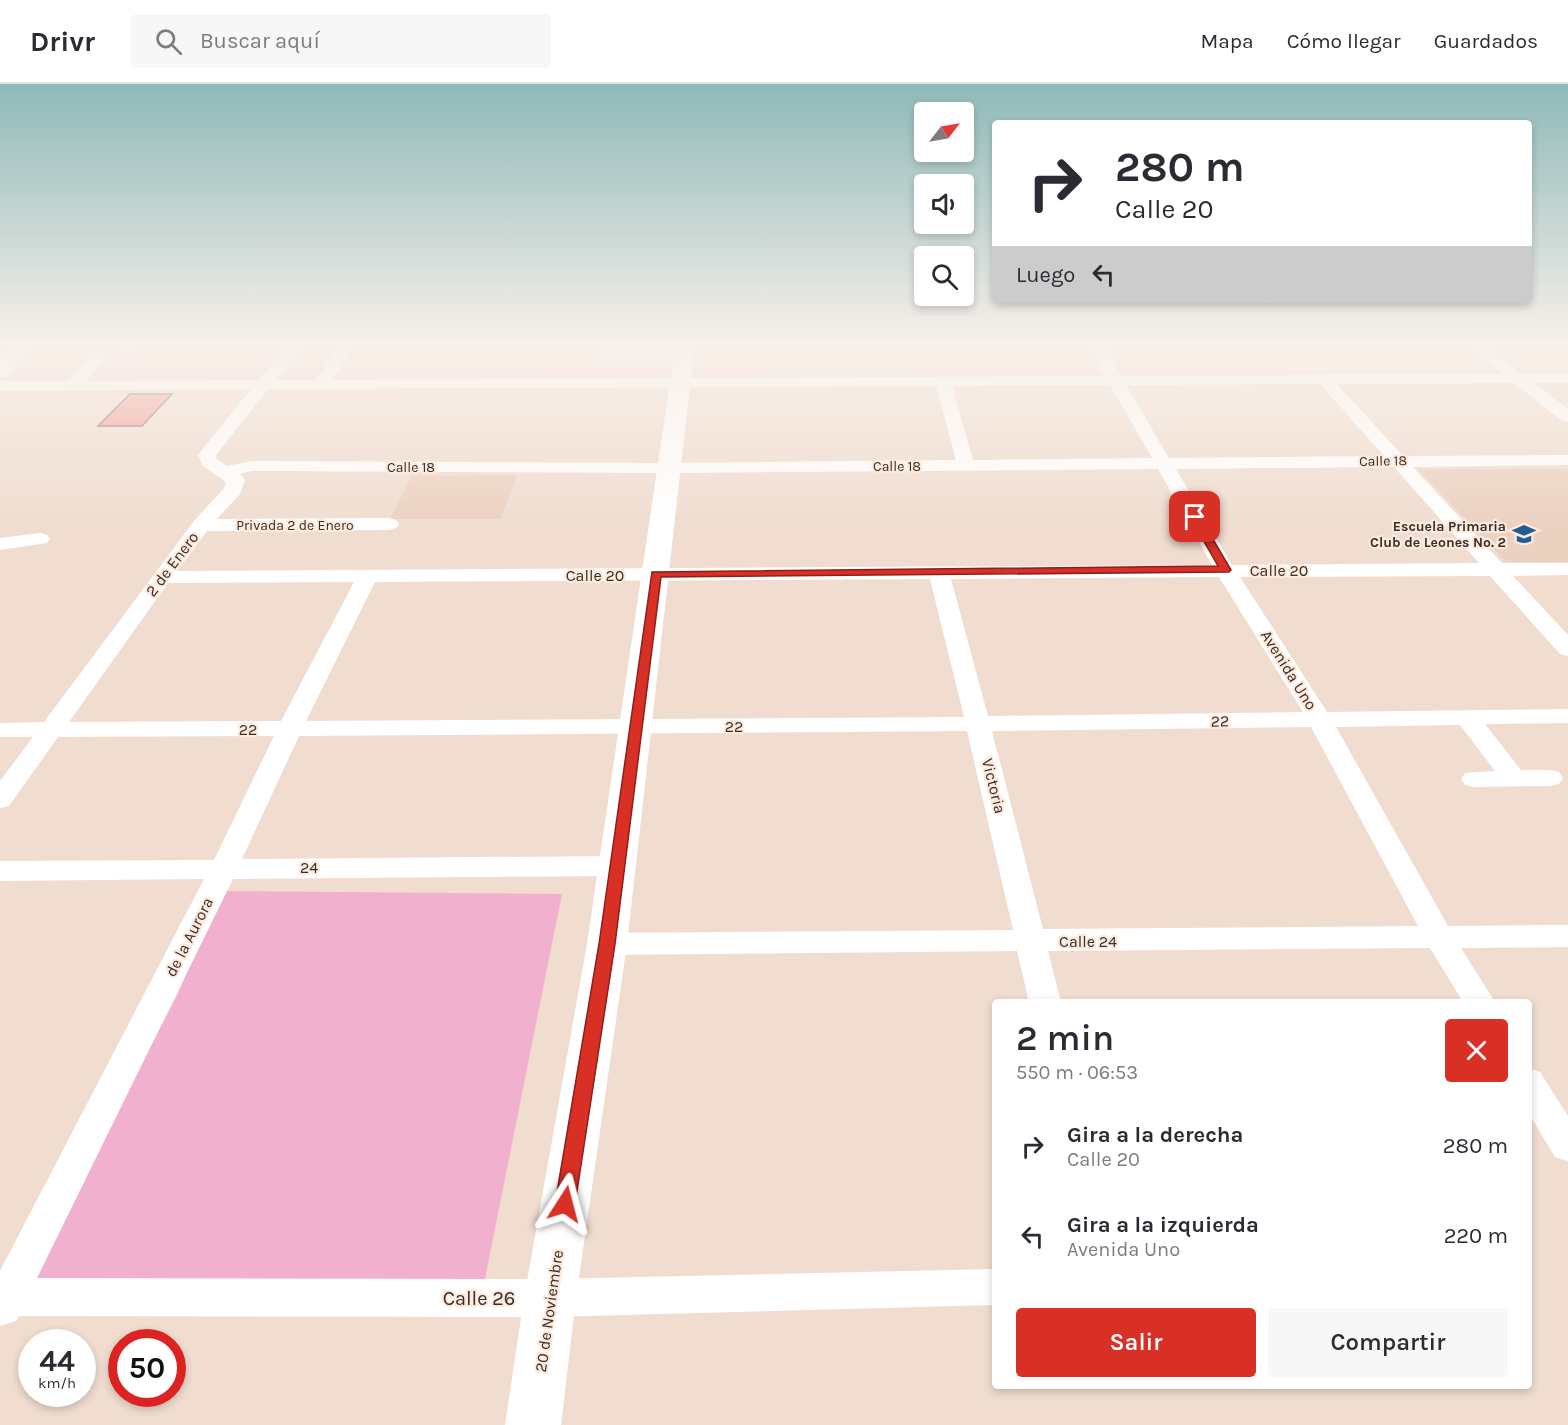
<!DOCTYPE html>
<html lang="es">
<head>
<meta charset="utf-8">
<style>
	:root { --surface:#fff; --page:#f7f7f7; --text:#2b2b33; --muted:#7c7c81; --line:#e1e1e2; --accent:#d93025 }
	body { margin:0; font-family:Karla,sans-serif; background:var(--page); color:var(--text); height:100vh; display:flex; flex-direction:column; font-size:22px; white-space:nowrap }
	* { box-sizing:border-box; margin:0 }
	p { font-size:20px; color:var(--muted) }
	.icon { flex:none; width:33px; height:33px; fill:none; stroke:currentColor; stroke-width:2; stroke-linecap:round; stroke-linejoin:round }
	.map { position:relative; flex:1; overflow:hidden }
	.details { position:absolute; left:992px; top:915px; width:540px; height:390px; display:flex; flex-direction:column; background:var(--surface); border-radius:6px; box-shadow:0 3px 9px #0003 }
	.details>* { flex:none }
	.guide { position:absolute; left:992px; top:36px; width:540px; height:183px; border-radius:6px; box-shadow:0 3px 9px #0003; background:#fff; color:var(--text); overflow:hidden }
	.needle { width:39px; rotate:59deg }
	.fabs { position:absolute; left:914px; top:18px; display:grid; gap:12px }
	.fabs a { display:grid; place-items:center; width:60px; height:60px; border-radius:6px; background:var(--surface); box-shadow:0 3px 9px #0003; font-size:30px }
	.speed { position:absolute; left:18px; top:1245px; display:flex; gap:12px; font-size:30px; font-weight:700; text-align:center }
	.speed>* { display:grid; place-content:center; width:78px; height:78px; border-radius:50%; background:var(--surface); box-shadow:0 3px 9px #0003; line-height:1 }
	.speed small { font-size:15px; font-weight:400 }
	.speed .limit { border:9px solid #d22; background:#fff; color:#111 }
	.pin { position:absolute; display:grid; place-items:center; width:51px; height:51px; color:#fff; margin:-26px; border-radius:12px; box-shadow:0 3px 9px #0006 }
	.me { position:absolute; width:66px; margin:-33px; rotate:9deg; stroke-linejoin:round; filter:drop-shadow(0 0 4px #0008) }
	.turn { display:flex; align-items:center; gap:21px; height:126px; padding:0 24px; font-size:27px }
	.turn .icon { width:78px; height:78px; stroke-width:2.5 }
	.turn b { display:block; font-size:42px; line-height:51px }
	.then { display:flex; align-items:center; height:57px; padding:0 24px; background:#0003; gap:12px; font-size:22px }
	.round { display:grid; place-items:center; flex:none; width:63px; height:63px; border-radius:6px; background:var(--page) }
	.head { display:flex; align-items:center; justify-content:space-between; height:102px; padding:0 24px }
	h1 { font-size:36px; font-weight:600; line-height:45px }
	.button { display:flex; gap:12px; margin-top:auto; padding:12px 24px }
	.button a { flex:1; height:69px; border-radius:6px; background:var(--accent); color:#fff; font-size:24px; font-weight:600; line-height:69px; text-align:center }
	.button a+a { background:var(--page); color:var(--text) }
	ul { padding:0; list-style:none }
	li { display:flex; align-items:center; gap:18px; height:90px; padding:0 24px }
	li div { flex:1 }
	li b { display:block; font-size:22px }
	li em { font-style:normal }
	header { display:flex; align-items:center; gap:36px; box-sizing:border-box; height:84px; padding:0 30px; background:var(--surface); border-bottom:2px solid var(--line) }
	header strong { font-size:28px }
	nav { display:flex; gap:33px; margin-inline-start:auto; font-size:21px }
	.search { width:420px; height:54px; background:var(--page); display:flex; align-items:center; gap:15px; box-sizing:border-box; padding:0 21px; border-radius:6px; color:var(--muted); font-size:22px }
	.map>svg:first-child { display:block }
</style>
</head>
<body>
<header>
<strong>Drivr</strong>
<div class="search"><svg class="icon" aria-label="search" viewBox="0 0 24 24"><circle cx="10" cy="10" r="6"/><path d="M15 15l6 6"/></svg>Buscar aquí</div>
<nav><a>Mapa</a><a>Cómo llegar</a><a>Guardados</a></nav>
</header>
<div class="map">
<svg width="1568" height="1341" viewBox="0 0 1568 1341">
	<rect width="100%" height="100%" fill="#f0ddd0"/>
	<!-- built -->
	<g fill="#ebd1c0">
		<path d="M1423 257H1568V262L1429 263Z"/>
		<path d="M1418 385H1568V478H1506Z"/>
		<path d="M517 391 501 435H390L412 392Z"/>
	</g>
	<!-- green -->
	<path fill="#f1b0ce" d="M219 807 562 810 483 1205 21 1210 178 910Z"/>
	<!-- building -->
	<path fill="#f49b96" stroke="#806a69" stroke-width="1.5" d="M130 310H172L142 342H98Z"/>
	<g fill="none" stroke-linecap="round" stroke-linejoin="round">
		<!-- street -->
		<g fill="#fff" fill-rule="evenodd">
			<path d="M119 257H133L135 267 133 270H123Z"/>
			<path d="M291 257H306L276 296H316L338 265 343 264 350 268 332 296 1105 292 1086 257H1101L1121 292 1502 290 1476 269 1474 266 1476 263H1486L1521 290 1568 289V299H1534L1568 325V338L1562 337 1514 299 1337 300 1403 372 1568 371V381L1413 383 1502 479H1568V491L1513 492 1568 551V572L1560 570 1490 492 1240 493 1327 628 1568 625V639L1485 640 1521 686H1550L1559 688 1563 694 1559 700 1550 702 1474 703 1465 701 1461 695 1465 689 1495 687 1460 641 1336 643 1448 842 1568 841V863L1461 864 1495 918H1463L1430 864 1048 867 1061 918H1029L1017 867 607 871 596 868 592 860 596 852 607 849 1013 846 967 647 299 652 242 775 618 772 628 775 632 782 628 789 618 792 233 795 37 1194 550 1195 994 1185V1221L550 1233 19 1232 16 1237 0 1242V1187L204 795 0 797V777L214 776 274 652 58 653 9 722 0 724V697L33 653H0V639L44 638 194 437 224 404 226 398 203 382 198 371 251 305 0 307V297H69L88 275 90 269H100L104 276 86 297 259 296ZM1320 300 1384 372 1169 374 1126 301ZM1110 301 1152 374 973 376 952 302ZM936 302 956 376 670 379 252 377 227 382 217 375 216 371 268 305ZM1394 383 1479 479 1232 481 1176 385ZM1158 385 1212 481 177 487 207 447 389 446 396 444 399 440 396 436 389 434 217 435 240 410 245 396 240 390 252 387 670 389ZM1219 493 1303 628 988 632 951 495ZM930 495 964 633 306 637 375 498ZM354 498 281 637 69 638 168 499ZM1311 643 1418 842 1043 845 992 647Z"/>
			<path d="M603 266H685L692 270 685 274H598L595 271Z"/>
			<path d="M40 449 47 451 50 455 47 459 0 466V454Z"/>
			<path d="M1528 984 1540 988 1568 1032V1077L1555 1073 1528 1028Z"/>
		</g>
		<!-- secondary -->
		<g fill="#fff" fill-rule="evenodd">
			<path d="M15 257H35L7 292 0 294V275Z"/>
			<path d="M676 257H695L627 860 576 1214 561 1341H505L524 1214 587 860Z"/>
		</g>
	</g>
	<!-- sky -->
	<linearGradient id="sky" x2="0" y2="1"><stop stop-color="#8eb9b8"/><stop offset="0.58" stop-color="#f8f0ea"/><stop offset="1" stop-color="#f8f0ea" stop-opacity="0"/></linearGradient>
	<rect width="1568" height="445" fill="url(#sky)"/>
	<!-- route -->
	<path fill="#d93025" stroke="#8d1f18" stroke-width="1.5" d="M1191 430 1200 433 1231 486 1229 488 661 493 615 860 575 1120 572 1126 565 1129 558 1126 555 1120 599 860 652 488 1218 482 1190 433Z"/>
	<!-- icons -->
	<defs>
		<g id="school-bare" transform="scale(1.8)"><path d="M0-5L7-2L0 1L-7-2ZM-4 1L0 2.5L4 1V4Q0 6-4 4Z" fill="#205d94" stroke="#feeadd" stroke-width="2.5" paint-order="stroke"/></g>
	</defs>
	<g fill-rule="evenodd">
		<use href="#school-bare" x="1524" y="450"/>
	</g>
	<g text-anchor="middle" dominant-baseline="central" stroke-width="4.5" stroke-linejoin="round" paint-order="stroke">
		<!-- far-street labels -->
		<g font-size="14" fill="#362f29" stroke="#feeadd">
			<text transform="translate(1383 377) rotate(-1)">Calle 18</text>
			<text x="897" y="382">Calle 18</text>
			<text x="411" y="383">Calle 18</text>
			<text x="295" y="441">Privada 2 de Enero</text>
		</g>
		<!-- far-poi labels -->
		<g font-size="14" font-weight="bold" fill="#362f29" stroke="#feeadd" text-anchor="end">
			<text x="1506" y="442">Escuela Primaria<tspan x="1506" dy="16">Club de Leones No. 2</tspan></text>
		</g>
		<!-- street labels -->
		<g font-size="16" fill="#362f29" stroke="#feeadd">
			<text transform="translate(172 480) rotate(-53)">2 de Enero</text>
			<text x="1279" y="486">Calle 20</text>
			<text x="595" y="491">Calle 20</text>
			<text transform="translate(1289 586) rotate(58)">Avenida Uno</text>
			<text transform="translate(1220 637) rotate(-1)">22</text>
			<text x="734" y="642">22</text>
			<text x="248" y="645">22</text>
			<text transform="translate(994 702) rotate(76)">Victoria</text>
			<text x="309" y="783">24</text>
			<text transform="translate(189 853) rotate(-63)">de la Aurora</text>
			<text x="1088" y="857">Calle 24</text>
			<text transform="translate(549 1227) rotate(-82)">20 de Noviembre</text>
		</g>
		<!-- near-street labels -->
		<g font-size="20" fill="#362f29" stroke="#feeadd">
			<text x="479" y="1214">Calle 26</text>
		</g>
	</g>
</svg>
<div class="fabs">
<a><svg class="needle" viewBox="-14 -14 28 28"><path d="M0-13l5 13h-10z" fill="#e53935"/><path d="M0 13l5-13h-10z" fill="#7c7c81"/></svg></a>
<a><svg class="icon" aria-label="sound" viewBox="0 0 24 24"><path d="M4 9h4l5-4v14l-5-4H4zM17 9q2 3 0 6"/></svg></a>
<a><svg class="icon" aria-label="search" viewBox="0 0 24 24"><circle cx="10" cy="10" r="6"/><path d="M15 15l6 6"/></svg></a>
</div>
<div class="speed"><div>44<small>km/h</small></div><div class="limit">50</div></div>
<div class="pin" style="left:1195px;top:433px;background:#d93025"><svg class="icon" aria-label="arrive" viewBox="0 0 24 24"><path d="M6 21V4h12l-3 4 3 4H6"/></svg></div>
<svg class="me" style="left:565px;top:1120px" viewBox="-20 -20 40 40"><path d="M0-17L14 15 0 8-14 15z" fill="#d93025" stroke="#fff" stroke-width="4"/></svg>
<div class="guide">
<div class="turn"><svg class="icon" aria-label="right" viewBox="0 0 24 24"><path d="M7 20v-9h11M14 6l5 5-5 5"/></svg><div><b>280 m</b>Calle 20</div></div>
<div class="then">Luego<svg class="icon" aria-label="left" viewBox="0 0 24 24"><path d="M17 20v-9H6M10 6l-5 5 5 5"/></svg></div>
</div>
<section class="details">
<div class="head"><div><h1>2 min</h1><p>550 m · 06:53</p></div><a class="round" style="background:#d93025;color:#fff"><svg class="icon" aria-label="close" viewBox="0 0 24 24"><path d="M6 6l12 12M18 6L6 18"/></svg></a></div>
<ul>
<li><svg class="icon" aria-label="right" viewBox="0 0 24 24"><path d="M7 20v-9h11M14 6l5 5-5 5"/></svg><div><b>Gira a la derecha</b><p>Calle 20</p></div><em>280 m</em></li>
<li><svg class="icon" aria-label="left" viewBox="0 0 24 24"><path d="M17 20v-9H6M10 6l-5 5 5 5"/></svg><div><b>Gira a la izquierda</b><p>Avenida Uno</p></div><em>220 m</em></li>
</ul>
<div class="button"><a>Salir</a><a>Compartir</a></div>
</section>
</div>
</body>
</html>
